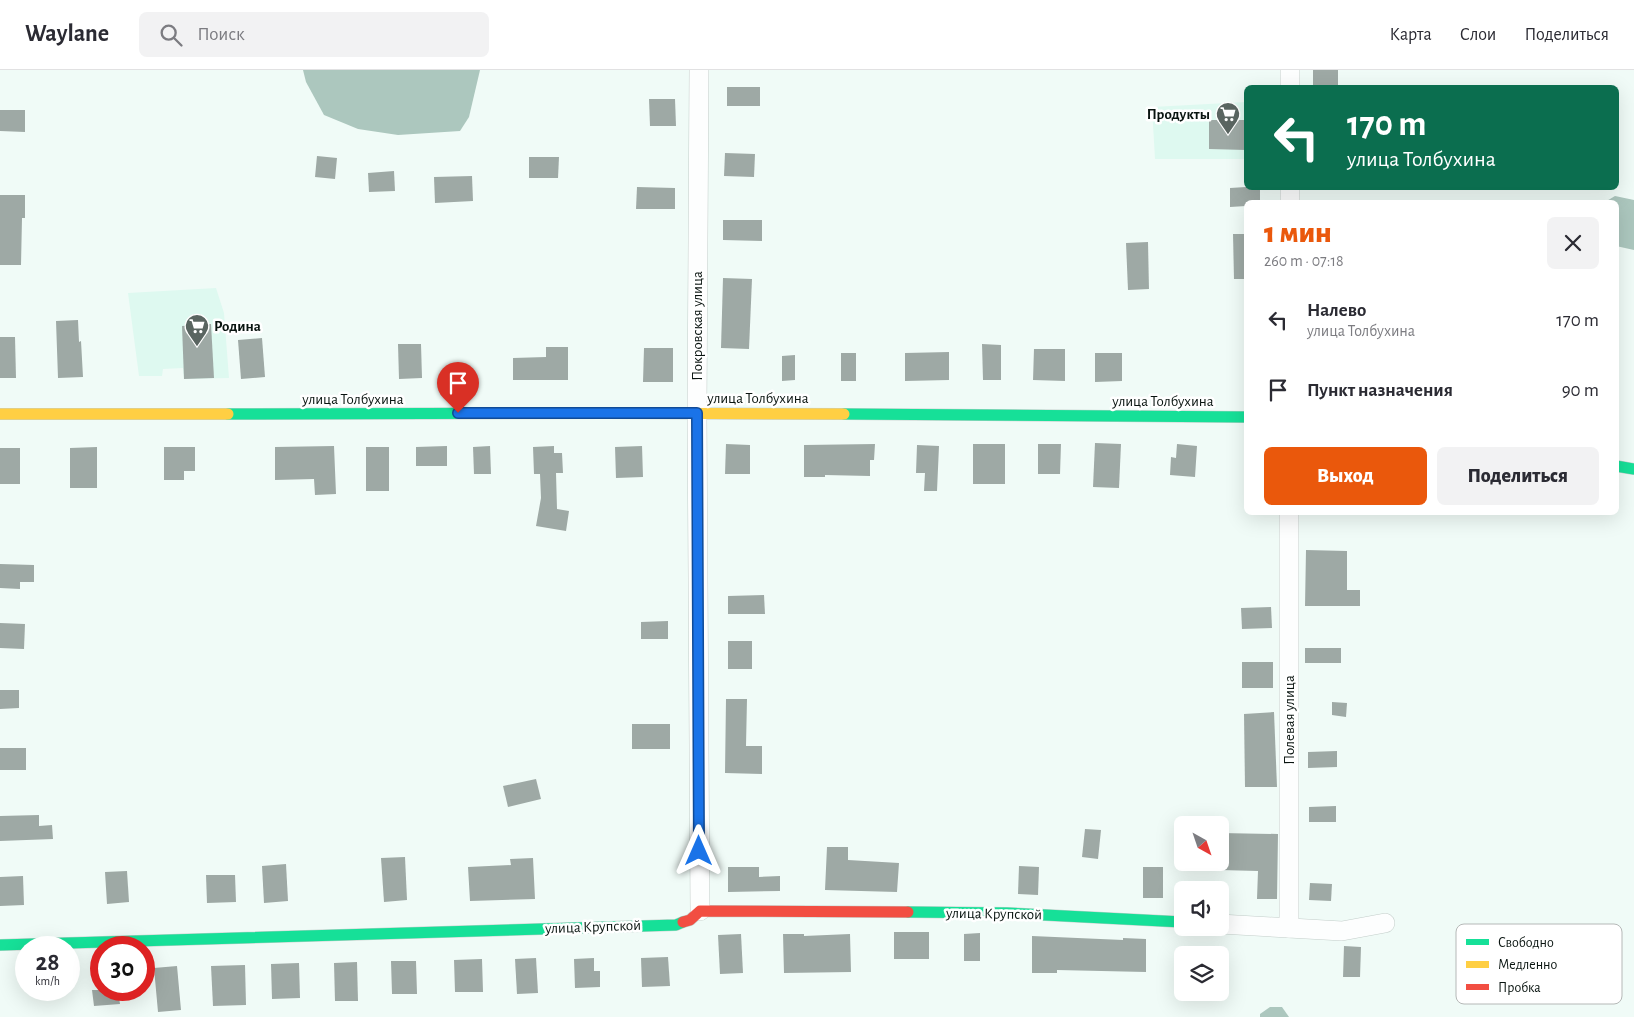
<!DOCTYPE html>
<html lang="ru">
<head>
<meta charset="utf-8">
<style>
	:root { --surface:#fff; --page:#f2f2f3; --text:#2b2b33; --muted:#7c7c81; --line:#e1e1e2; --accent:#ea580c }
	body { margin:0; font-family:"Alegreya Sans",sans-serif; background:var(--page); color:var(--text); height:100vh; display:flex; flex-direction:column; font-size:19px; white-space:nowrap }
	* { box-sizing:border-box; margin:0 }
	p { font-size:16px; color:var(--muted) }
	.icon { flex:none; width:28px; height:28px; fill:none; stroke:currentColor; stroke-width:2; stroke-linecap:round; stroke-linejoin:round }
	.map { position:relative; flex:1; overflow:hidden }
	.sheet { position:absolute; left:1244px; top:130px; width:375px; height:315px; display:flex; flex-direction:column; background:var(--surface); border-radius:8px; box-shadow:0 5px 20px #0002 }
	.sheet>* { flex:none }
	.top-card { position:absolute; left:1244px; top:15px; width:375px; height:105px; border-radius:8px; box-shadow:0 5px 20px #0002; background:#0b6e4f; color:#fff; overflow:hidden }
	.needle { width:32px; rotate:140deg }
	.controls { position:absolute; left:1174px; top:746px; display:grid; gap:10px }
	.controls a { display:grid; place-items:center; width:55px; height:55px; border-radius:8px; background:var(--surface); box-shadow:0 5px 20px #0002; font-size:25px }
	.speed { position:absolute; left:15px; top:866px; display:flex; gap:10px; font-size:25px; font-weight:700; text-align:center }
	.speed>* { display:grid; place-content:center; width:65px; height:65px; border-radius:50%; background:var(--surface); box-shadow:0 5px 20px #0002; line-height:1 }
	.speed small { font-size:12px; font-weight:400 }
	.speed .limit { border:8px solid #d22; background:#fff; color:#111 }
	.pin { position:absolute; display:grid; place-items:center; width:42px; height:42px; color:#fff; margin:-51px -21px; border-radius:50% 50% 50% 0; rotate:-45deg; box-shadow:0 0 5px #0007 }
	.pin .icon { rotate:45deg }
	.me { position:absolute; width:55px; margin:-28px; rotate:0deg; stroke-linejoin:round; filter:drop-shadow(0 0 4px #0008) }
	.turn { display:flex; align-items:center; gap:18px; height:105px; padding:0 20px; font-size:22px }
	.turn .icon { width:65px; height:65px; stroke-width:2.5 }
	.turn b { display:block; font-size:35px; line-height:42px }
	.round { display:grid; place-items:center; flex:none; width:52px; height:52px; border-radius:8px; background:var(--page) }
	.head { display:flex; align-items:center; justify-content:space-between; height:85px; padding:0 20px }
	h1 { font-size:30px; font-weight:800; line-height:38px; color:var(--accent) }
	.button { display:flex; gap:10px; margin-top:auto; padding:10px 20px }
	.button a { flex:1; height:58px; border-radius:8px; background:var(--accent); color:#fff; font-size:20px; font-weight:800; line-height:58px; text-align:center }
	.button a+a { background:var(--page); color:var(--text) }
	ul { padding:0; list-style:none }
	li { display:flex; align-items:center; gap:15px; height:70px; padding:0 20px }
	li div { flex:1 }
	li b { display:block; font-size:19px }
	li em { font-style:normal }
	header { display:flex; align-items:center; gap:30px; box-sizing:border-box; height:70px; padding:0 25px; background:var(--surface); border-bottom:1px solid var(--line) }
	header strong { font-size:24px }
	nav { display:flex; gap:28px; margin-inline-start:auto; font-size:18px }
	.search { width:350px; height:45px; background:var(--page); display:flex; align-items:center; gap:12px; box-sizing:border-box; padding:0 18px; border-radius:8px; color:var(--muted); font-size:19px }
	.map>svg:first-child { display:block }
</style>
</head>
<body>
<header>
<strong>Waylane</strong>
<div class="search"><svg class="icon" aria-label="search" viewBox="0 0 24 24"><circle cx="10" cy="10" r="6"/><path d="M15 15l6 6"/></svg>Поиск</div>
<nav><a>Карта</a><a>Слои</a><a>Поделиться</a></nav>
</header>
<div class="map">
<svg width="1634" height="947" viewBox="0 0 1634 947">
	<rect width="100%" height="100%" fill="#f0fbf7"/>
	<!-- built -->
	<g fill="#def9f0">
		<path d="M1246 32V89H1155L1152 37Z"/>
		<path d="M216 218 224 243 229 308 184 309 183 298 163 299 162 306H139L128 223Z"/>
	</g>
	<!-- water -->
	<g fill="#acc7be">
		<path d="M303 0H480L469 47 460 61 398 65 358 59 324 45 306 12Z"/>
		<path d="M1615 126 1634 130V180L1616 176V132H1605Z"/>
		<path d="M1270 937H1282L1289 947H1260V944Z"/>
	</g>
	<!-- building -->
	<g fill="#9ea9a5">
		<rect x="1313" y="0" width="25" height="18"/>
		<rect x="727" y="17" width="33" height="19"/>
		<path d="M649 29H675L676 56H650Z"/>
		<path d="M0 40H25V62L0 61Z"/>
		<path d="M1209 50H1246V80L1209 79Z"/>
		<path d="M725 83 755 84 754 107 724 106Z"/>
		<path d="M317 86 337 88 335 109 315 107Z"/>
		<path d="M529 87H559L558 108H529Z"/>
		<path d="M394 101 395 121 369 122 368 103Z"/>
		<path d="M472 106 473 131 435 133 434 107Z"/>
		<path d="M637 117 675 118V139H636Z"/>
		<path d="M1246 117 1260 118V132H1246V136L1230 137V118Z"/>
		<path d="M0 125H25V148H22L21 195H0Z"/>
		<path d="M723 150H762V171L723 170Z"/>
		<path d="M1233 164H1246V209H1234Z"/>
		<path d="M1148 172 1149 219 1128 220 1126 173Z"/>
		<path d="M723 208 752 209 749 279 721 278Z"/>
		<path d="M78 250 79 272 81 271 83 307 58 308 56 251Z"/>
		<path d="M211 254 214 308 184 309 182 256Z"/>
		<path d="M0 267H15L16 308H0Z"/>
		<path d="M262 268 265 307 241 309 238 270Z"/>
		<path d="M398 274H421L422 308 399 309Z"/>
		<path d="M982 274 1001 275V310H983Z"/>
		<path d="M546 277H568V310H513V288L546 287Z"/>
		<path d="M644 278H673V312H643Z"/>
		<path d="M1034 279H1065V311L1033 310Z"/>
		<path d="M949 282V310L905 311V283Z"/>
		<rect x="841" y="283" width="15" height="28"/>
		<path d="M1095 283H1122V311L1095 312Z"/>
		<path d="M795 285V310L782 311V286Z"/>
		<path d="M1095 373 1121 374 1119 418 1093 417Z"/>
		<path d="M726 374 750 375V404H725Z"/>
		<path d="M875 374 874 390H870V406L825 405V407H804V375Z"/>
		<rect x="973" y="374" width="32" height="40"/>
		<path d="M1038 374H1061L1060 404H1038Z"/>
		<path d="M1177 374 1197 376 1195 407 1170 405 1171 387 1176 388Z"/>
		<path d="M917 375 939 376 937 421H924L925 403H916Z"/>
		<path d="M334 376 336 424 315 425 314 409 275 410V377Z"/>
		<path d="M447 376V396H416V377Z"/>
		<path d="M490 376 491 404H474L473 377Z"/>
		<path d="M554 376V383H562L563 403H556L557 439 569 441 566 461 536 456 541 428 540 404H534L533 377Z"/>
		<path d="M642 376 643 407 616 408 615 377Z"/>
		<path d="M97 377V418H70V378Z"/>
		<path d="M164 377H195V401H184V410H164Z"/>
		<rect x="366" y="377" width="23" height="44"/>
		<rect x="0" y="378" width="20" height="36"/>
		<path d="M1306 480 1347 481V520H1360V536H1305Z"/>
		<path d="M0 494 34 495V512H20V519L0 518Z"/>
		<path d="M764 525 765 544H728V526Z"/>
		<path d="M1271 537 1272 558 1242 559 1241 538Z"/>
		<path d="M668 551V569H641V552Z"/>
		<path d="M0 553 25 554 24 579 0 578Z"/>
		<rect x="728" y="571" width="24" height="28"/>
		<rect x="1305" y="578" width="36" height="15"/>
		<rect x="1242" y="592" width="31" height="26"/>
		<path d="M0 620H19V638L0 639Z"/>
		<path d="M726 629H747L746 676H762V704L725 703Z"/>
		<path d="M1332 632 1347 633 1346 647 1332 645Z"/>
		<path d="M1274 642 1277 717H1245L1244 644Z"/>
		<rect x="632" y="654" width="38" height="25"/>
		<rect x="0" y="678" width="26" height="22"/>
		<path d="M1337 681V697L1308 698V682Z"/>
		<path d="M536 709 541 729 508 737 503 716Z"/>
		<path d="M1336 736V752H1309V737Z"/>
		<path d="M39 745V756L52 755 53 769 0 771V746Z"/>
		<path d="M1085 759 1101 760 1098 789 1082 787Z"/>
		<path d="M1220 763 1278 764 1277 829H1257L1258 801 1220 800Z"/>
		<path d="M827 777H848V790L899 793 897 822 825 820Z"/>
		<path d="M405 787 407 830 384 832 381 788Z"/>
		<path d="M533 788 535 829 470 831 468 797 511 795 510 789Z"/>
		<path d="M286 794 288 831 264 833 262 796Z"/>
		<path d="M1019 796 1039 797 1038 825 1018 824Z"/>
		<path d="M728 797H759V807L780 806V821L728 822Z"/>
		<rect x="1143" y="797" width="20" height="31"/>
		<path d="M127 801 129 832 107 834 105 802Z"/>
		<path d="M206 805H235L236 832 207 833Z"/>
		<path d="M23 806 24 835 0 836V807Z"/>
		<path d="M1310 813 1332 814 1331 831 1309 830Z"/>
		<rect x="894" y="862" width="35" height="27"/>
		<path d="M980 863V891H964V864Z"/>
		<path d="M741 864 743 903 720 904 718 865Z"/>
		<path d="M783 864H804V866L850 864 851 902 784 903Z"/>
		<path d="M1032 866 1123 870V868L1146 869V902L1057 900V903H1032Z"/>
		<path d="M1344 876 1361 877 1360 907H1343Z"/>
		<path d="M668 887 670 916 642 917 641 888Z"/>
		<path d="M536 888 538 923 517 924 515 889Z"/>
		<path d="M594 888V901H600V917L575 918 574 889Z"/>
		<path d="M482 889 483 922H455L454 890Z"/>
		<path d="M391 891H416L417 924H392Z"/>
		<path d="M357 892 358 931H335L334 893Z"/>
		<path d="M299 893 300 928 272 929 271 894Z"/>
		<path d="M245 895 246 935 213 936 211 896Z"/>
		<path d="M177 896 181 940 158 942 154 898Z"/>
		<path d="M92 920H118L120 934 94 936Z"/>
	</g>
	<g fill="none" stroke-linecap="round" stroke-linejoin="round">
		<!-- street casing -->
		<g stroke="#c3ceca" stroke-width="20">
			<g id="street">
				<path d="M699 0 697 343 700 841"/>
				<path d="M1290 18V0"/>
				<path d="M1290 132V118"/>
				<path d="M1220 854 1342 861 1385 853"/>
				<path d="M1289 858V442"/>
			</g>
		</g>
		<!-- fast casing -->
		<g stroke="#c3ceca" stroke-width="12">
			<g id="fast">
				<path d="M228 344 606 343"/>
				<path d="M844 344 1246 347"/>
				<path d="M1616 396 1634 399"/>
				<path d="M908 842 1007 843 1182 852"/>
				<path d="M0 875 676 855 683 852"/>
			</g>
		</g>
		<!-- slow casing -->
		<g stroke="#c3ceca" stroke-width="12">
			<g id="slow">
				<path d="M606 343 844 344"/>
				<path d="M0 344H228"/>
			</g>
		</g>
		<!-- jam casing -->
		<g stroke="#c3ceca" stroke-width="12">
			<path id="jam" d="M683 852 690 850 700 841 908 842"/>
		</g>
		<!-- street -->
		<use href="#street" stroke="#fdfefe" stroke-width="19"/>
		<!-- fast -->
		<use href="#fast" stroke="#16e098" stroke-width="11"/>
		<!-- slow -->
		<use href="#slow" stroke="#ffcf43" stroke-width="11"/>
		<!-- jam -->
		<use href="#jam" stroke="#f24e42" stroke-width="11"/>
	</g>
	<g fill="none" stroke-linecap="round" stroke-linejoin="round">
		<!-- route casing -->
		<g stroke="#114b97" stroke-width="12">
			<path id="route" d="M458 343H697L699 781"/>
		</g>
		<!-- route -->
		<use href="#route" stroke="#1a73e8" stroke-width="9"/>
	</g>
	<!-- icons -->
	<defs>
		<g id="supermarket-pin" transform="scale(1.25)"><path d="M0 17L-7.5 6A9.5 9.5 0 1 1 7.5 6Z" fill="#5a6561" stroke="#fff"/><path d="M-6-5.5h2.5l.6 2H6L4.5 2H-2.5L-4.4-4H-6ZM-1.5 3.2a1.3 1.3 0 1 0 .1 0ZM3 3.2a1.3 1.3 0 1 0 .1 0Z" fill="#fff"/></g>
	</defs>
	<g fill-rule="evenodd">
		<use href="#supermarket-pin" x="1228" y="44"/>
		<use href="#supermarket-pin" x="197" y="256"/>
	</g>
	<g text-anchor="middle" dominant-baseline="central" stroke-width="5" stroke-linejoin="round" paint-order="stroke">
		<!-- poi labels -->
		<g font-size="15" font-weight="bold" fill="#091410" stroke="#fff" text-anchor="end">
			<text x="1210" y="44">Продукты</text>
			<text x="214" y="256" text-anchor="start">Родина</text>
		</g>
		<!-- street labels -->
		<g font-size="15" fill="#091410" stroke="#fff">
			<text transform="translate(697 256) rotate(-90)">Покровская улица</text>
			<text x="758" y="328">улица Толбухина</text>
			<text x="353" y="329">улица Толбухина</text>
			<text x="1163" y="331">улица Толбухина</text>
			<text transform="translate(1289 650) rotate(-90)">Полевая улица</text>
			<text transform="translate(994 844) rotate(1)">улица Крупской</text>
			<text transform="translate(593 857) rotate(-2)">улица Крупской</text>
		</g>
	</g>
	<!-- legend -->
	<rect x="1456" y="854" width="166" height="80" rx="8" fill="#fff" stroke="#b5b8b7" stroke-width="1"/>
	<rect x="1466" y="869" width="23" height="6" fill="#16e098"/>
	<rect x="1466" y="891" width="23" height="7" fill="#ffcf43"/>
	<rect x="1466" y="914" width="23" height="6" fill="#f24e42"/>
	<g font-size="14" fill="#091410">
		<text x="1498" y="877">Свободно</text>
		<text x="1498" y="899">Медленно</text>
		<text x="1498" y="922">Пробка</text>
	</g>
</svg>
<div class="controls">
<a><svg class="needle" viewBox="-14 -14 28 28"><path d="M0-13l5 13h-10z" fill="#e53935"/><path d="M0 13l5-13h-10z" fill="#7c7c81"/></svg></a>
<a><svg class="icon" aria-label="sound" viewBox="0 0 24 24"><path d="M4 9h4l5-4v14l-5-4H4zM17 9q2 3 0 6"/></svg></a>
<a><svg class="icon" aria-label="layers" viewBox="0 0 24 24"><path d="M12 4l9 5-9 5-9-5zM3 14l9 5 9-5"/></svg></a>
</div>
<div class="speed"><div>28<small>km/h</small></div><div class="limit">30</div></div>
<div class="pin" style="left:458px;top:343px;background:#d93025"><svg class="icon" aria-label="arrive" viewBox="0 0 24 24"><path d="M6 21V4h12l-3 4 3 4H6"/></svg></div>
<svg class="me" style="left:699px;top:781px" viewBox="-20 -20 40 40"><path d="M0-17L14 15 0 8-14 15z" fill="#1a73e8" stroke="#fff" stroke-width="4"/></svg>
<div class="top-card">
<div class="turn"><svg class="icon" aria-label="left" viewBox="0 0 24 24"><path d="M17 20v-9H6M10 6l-5 5 5 5"/></svg><div><b>170 m</b>улица Толбухина</div></div>
</div>
<section class="sheet">
<div class="head"><div><h1>1 мин</h1><p>260 m · 07:18</p></div><a class="round"><svg class="icon" aria-label="close" viewBox="0 0 24 24"><path d="M6 6l12 12M18 6L6 18"/></svg></a></div>
<ul>
<li><svg class="icon" aria-label="left" viewBox="0 0 24 24"><path d="M17 20v-9H6M10 6l-5 5 5 5"/></svg><div><b>Налево</b><p>улица Толбухина</p></div><em>170 m</em></li>
<li><svg class="icon" aria-label="arrive" viewBox="0 0 24 24"><path d="M6 21V4h12l-3 4 3 4H6"/></svg><div><b>Пункт назначения</b></div><em>90 m</em></li>
</ul>
<div class="button"><a>Выход</a><a>Поделиться</a></div>
</section>
</div>
</body>
</html>
